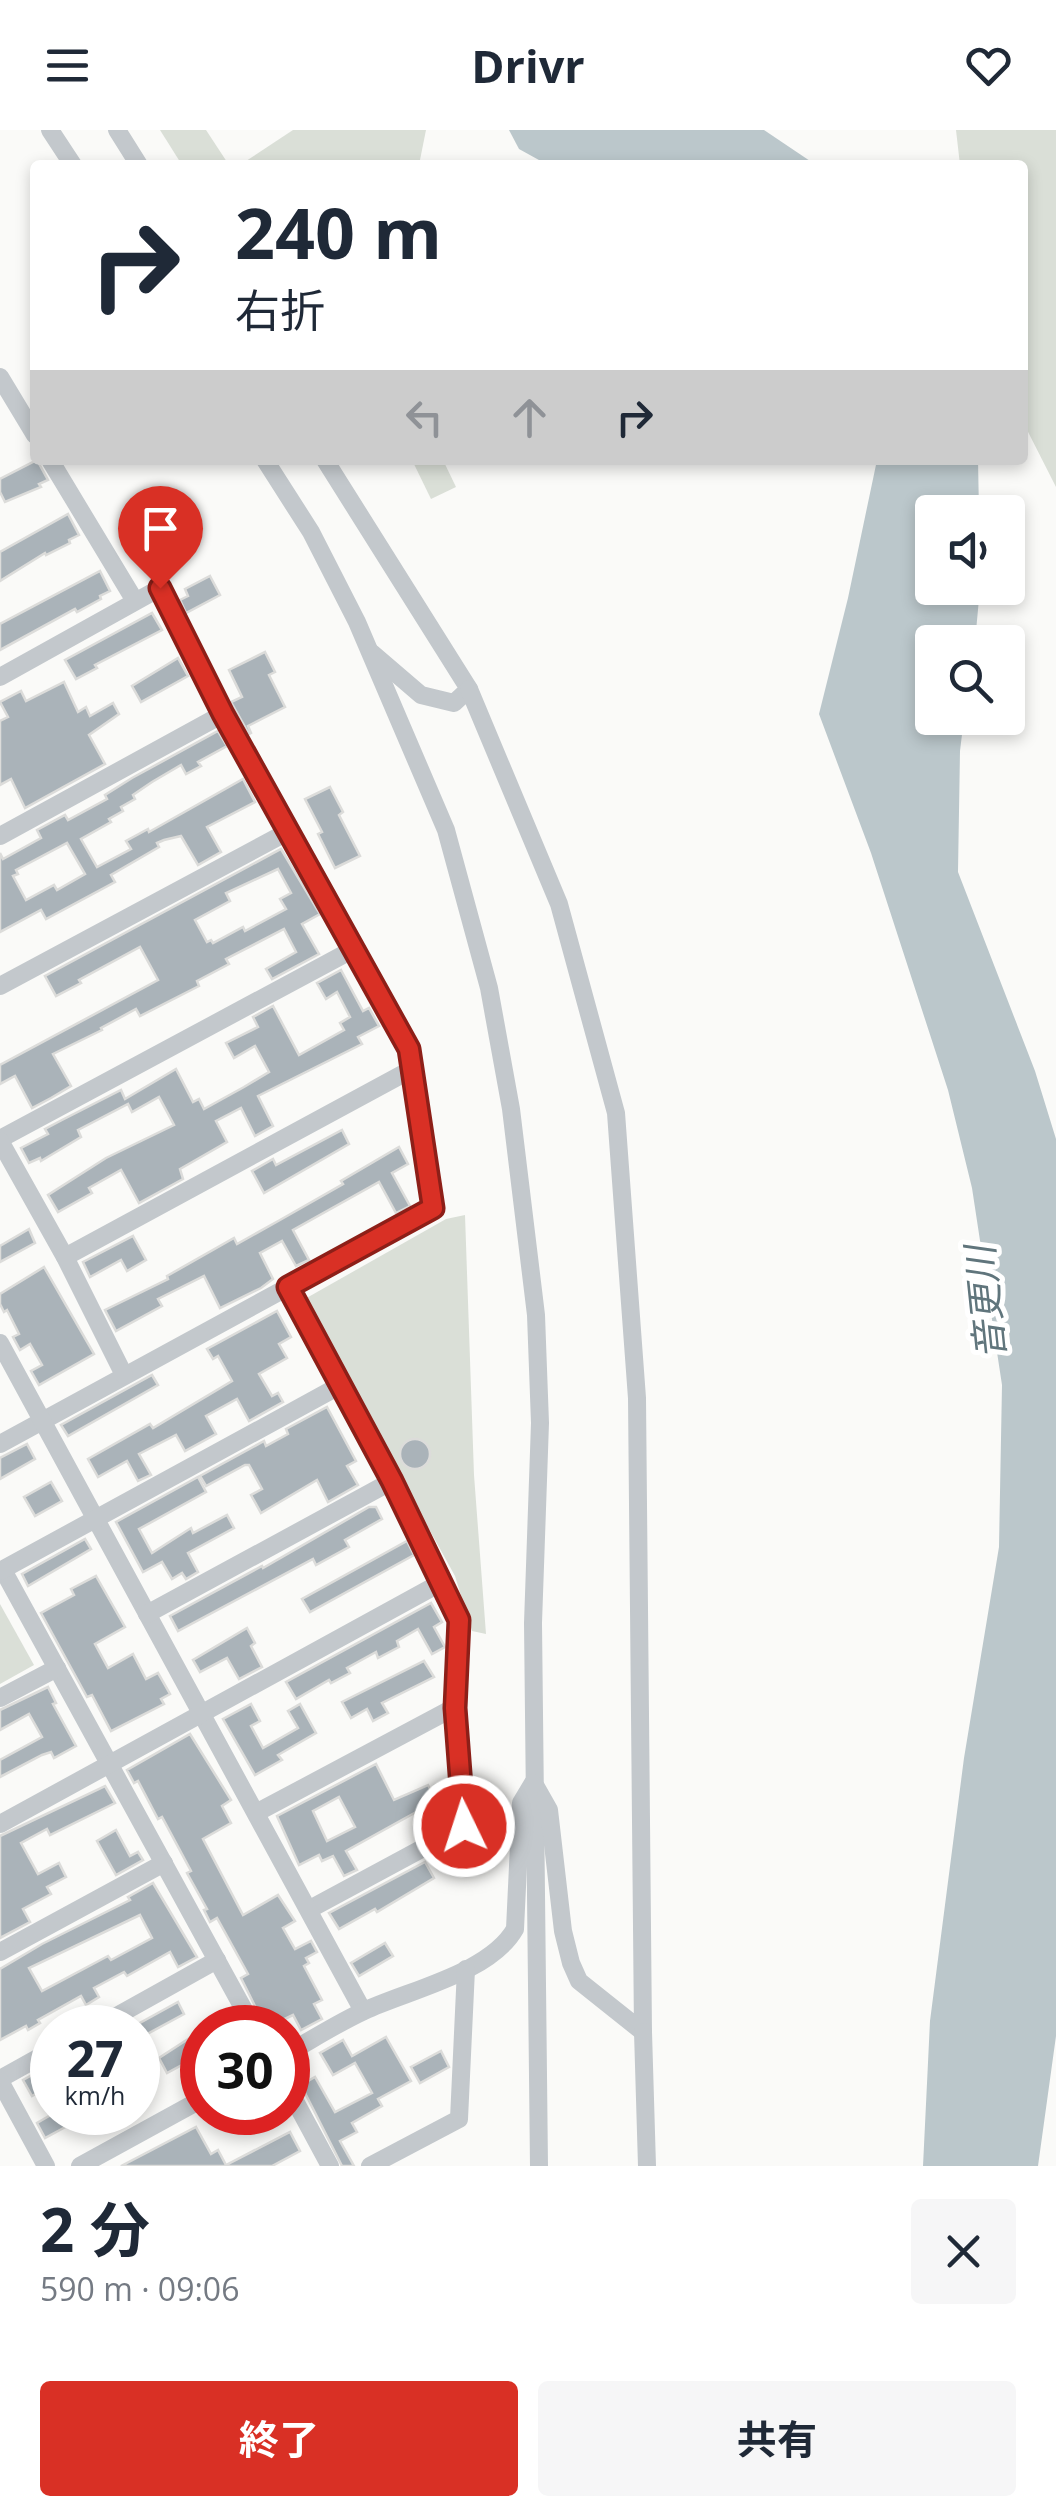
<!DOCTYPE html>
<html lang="ja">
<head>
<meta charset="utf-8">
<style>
	:root { --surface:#fff; --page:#f6f6f7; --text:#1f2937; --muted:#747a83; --accent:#d93025 }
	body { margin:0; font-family:"Open Sans","Noto Sans JP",sans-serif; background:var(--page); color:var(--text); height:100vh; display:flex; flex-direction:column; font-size:38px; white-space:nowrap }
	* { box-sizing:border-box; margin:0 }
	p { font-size:32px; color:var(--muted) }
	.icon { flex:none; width:55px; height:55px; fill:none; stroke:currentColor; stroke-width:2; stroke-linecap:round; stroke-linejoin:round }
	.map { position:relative; height:2036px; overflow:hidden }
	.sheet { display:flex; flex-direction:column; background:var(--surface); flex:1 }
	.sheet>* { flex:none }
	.banner { position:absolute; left:30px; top:30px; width:998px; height:305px; border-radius:10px; box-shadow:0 5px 15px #0003; background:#fff; color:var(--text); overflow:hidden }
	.tools { position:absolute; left:915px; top:365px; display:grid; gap:20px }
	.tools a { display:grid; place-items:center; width:110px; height:110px; border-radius:10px; background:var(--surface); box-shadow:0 5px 15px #0003; font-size:50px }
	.speed { position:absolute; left:30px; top:1875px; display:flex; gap:20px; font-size:50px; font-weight:700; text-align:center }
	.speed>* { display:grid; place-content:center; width:130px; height:130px; border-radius:50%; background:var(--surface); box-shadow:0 5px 15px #0003; line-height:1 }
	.speed small { font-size:25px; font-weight:400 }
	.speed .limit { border:15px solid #d22; background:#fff; color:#111 }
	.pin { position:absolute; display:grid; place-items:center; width:85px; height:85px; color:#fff; margin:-102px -42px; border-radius:50% 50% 50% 0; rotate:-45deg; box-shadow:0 0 10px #0007 }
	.pin .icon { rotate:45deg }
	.me { position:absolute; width:110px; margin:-55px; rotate:356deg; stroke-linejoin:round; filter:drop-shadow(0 0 8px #0008) }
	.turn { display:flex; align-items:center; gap:35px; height:210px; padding:0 40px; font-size:45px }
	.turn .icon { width:130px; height:130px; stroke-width:2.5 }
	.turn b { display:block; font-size:70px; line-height:85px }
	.lanes { display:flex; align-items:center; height:95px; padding:0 40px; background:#0003; justify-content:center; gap:50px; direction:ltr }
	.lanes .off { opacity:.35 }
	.round { display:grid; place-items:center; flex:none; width:105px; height:105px; border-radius:10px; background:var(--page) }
	.overview { display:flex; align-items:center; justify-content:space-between; height:170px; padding:0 40px }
	h1 { font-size:60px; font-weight:700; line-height:75px }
	.action { display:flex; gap:20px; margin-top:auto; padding:20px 40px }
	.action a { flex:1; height:115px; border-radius:10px; background:var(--accent); color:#fff; font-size:40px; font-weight:700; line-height:115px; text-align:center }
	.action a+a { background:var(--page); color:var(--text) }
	header { display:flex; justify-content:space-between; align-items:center; height:130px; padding:0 40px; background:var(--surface); font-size:45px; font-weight:700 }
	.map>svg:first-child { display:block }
</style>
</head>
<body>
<header><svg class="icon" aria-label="menu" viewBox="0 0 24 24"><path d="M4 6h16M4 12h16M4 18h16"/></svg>Drivr<svg class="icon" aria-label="heart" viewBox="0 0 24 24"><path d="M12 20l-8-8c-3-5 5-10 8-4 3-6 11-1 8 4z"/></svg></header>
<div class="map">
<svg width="1056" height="2036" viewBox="0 0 1056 2036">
	<rect width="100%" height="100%" fill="#fafaf8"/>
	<!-- green -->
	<g fill="#dadfd7">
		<path d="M160 0H206L229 35H182Z"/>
		<path d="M293 0H426L419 35H240Z"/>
		<path d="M956 0H1056V357L1023 292 1022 35H960Z"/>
		<path d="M412 330H443L456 357 431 369Z"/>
		<path d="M465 1085 474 1345 486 1504 472 1501 455 1446 303 1170 446 1089Z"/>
		<path d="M0 1474 34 1535 0 1554Z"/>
	</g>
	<!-- water -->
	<g fill="#bbc7cb">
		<path d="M509 0H764L816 35H548L519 19Z"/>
		<path d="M877 330H978L979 382H932V458H980L975 512H932V588H964L960 621 958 742 1035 941 1056 1009V1906L1038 2036H923L930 1891 964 1628 999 1417 1002 1255 972 1058 948 960 871 723 819 584 848 468Z"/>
	</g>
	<!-- building -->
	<g fill="#aab3b9" stroke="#dcdcda" stroke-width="2.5" fill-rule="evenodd">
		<path d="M37 330 48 350 39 354 41 357 5 372 0 362V349Z"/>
		<path d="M68 384 79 405 69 410 70 413 46 425 45 423 0 451V422Z"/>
		<path d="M100 441 110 461 100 466 101 469 77 482 75 479 0 520V494Z"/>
		<path d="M210 446 220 465 186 483 180 470 188 466 185 459Z"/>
		<path d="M152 483 162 500 95 535 97 538 76 549 65 530Z"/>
		<path d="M265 522 275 542 269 545 285 577 248 596 251 603 249 604 231 572 242 567 229 540Z"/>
		<path d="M178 528 188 546 141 572 132 556Z"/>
		<path d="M64 552 78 582 86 577 90 586 113 573 119 584 89 605 105 634 25 678 11 649 0 655V591L8 587 0 572 21 561 26 571Z"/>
		<path d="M218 601 227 616 198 632 201 636 186 644 181 635 152 652 133 665 135 669 121 677 123 681 109 689 111 692 81 709 97 737 131 719 126 711 148 699 149 702 243 649 255 672 207 697 221 722 198 735 181 706 164 710 157 713 159 717 111 745 115 752 46 789 41 780 0 802V723L3 729 41 708 37 700 65 685 68 690 107 669 105 665 132 648ZM67 713 85 744 57 760 54 755 26 770 13 746 18 744 16 740Z"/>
		<path d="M330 657 343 682 339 685 360 726 335 738 318 704 322 702 305 669Z"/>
		<path d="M281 719 320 784 302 794 319 824 272 849 266 839 296 822 284 799 226 829 229 834 197 851 199 856 140 886 136 879 101 898 102 900 53 924 71 956 51 968 32 978 15 946 0 954V935L158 850 140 817 79 850 81 853 56 866 45 846ZM278 739 291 763 280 769 286 779 245 801 243 797 213 813 211 810 207 812 195 790 230 771 226 763Z"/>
		<path d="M341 840 363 881 369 878 379 896 358 907 362 914 258 966 273 996 255 1006 241 978 216 991 227 1012 180 1039 183 1049 139 1073 121 1040 89 1058 92 1063 58 1082 48 1065 106 1028 174 995 159 967 132 982 128 974 78 1000 81 1007 41 1031 40 1028 29 1033 21 1018 48 1004 45 999 62 990 121 960 125 969 176 939 193 972 199 969 204 979 244 957 269 942 255 916 234 928 226 913 258 897 253 887 273 876 299 925 344 900 340 893 350 887 337 862 326 869 317 853Z"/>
		<path d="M342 1000 349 1014 264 1063 252 1041 273 1029 276 1035Z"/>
		<path d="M399 1017 408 1034 392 1043 410 1076 396 1083 379 1052 293 1100 309 1130 296 1136 282 1111 260 1123 273 1149 261 1158 220 1178 204 1146 158 1169 162 1176 116 1201 105 1180 168 1149 167 1146 234 1108 237 1114 280 1090 343 1054 341 1051Z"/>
		<path d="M29 1099 35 1113 0 1132V1116Z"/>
		<path d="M133 1106 146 1130 127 1141 121 1130 90 1147 83 1132Z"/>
		<path d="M44 1137 94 1224 39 1255 31 1241 42 1235 30 1214 20 1220 13 1207 19 1204 7 1180 4 1182 0 1174V1164Z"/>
		<path d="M277 1181 291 1207 279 1214 287 1228 259 1244 272 1266 278 1263 283 1272 249 1291 237 1269 206 1286 216 1304 185 1321 176 1305 139 1324 151 1345 138 1351 127 1331 98 1347 88 1329 150 1294 153 1298 232 1251 218 1226 213 1229 207 1219Z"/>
		<path d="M152 1245 158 1255 68 1306 61 1295Z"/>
		<path d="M327 1277 356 1331 347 1336 358 1355 328 1372 317 1350 261 1383 251 1365 262 1359 249 1335H245L206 1356 200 1346 264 1311 266 1316 288 1304 286 1299Z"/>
		<circle cx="415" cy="1324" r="15"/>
		<path d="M27 1314 35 1329 0 1349V1328Z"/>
		<path d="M198 1347 206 1362 139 1399 152 1423 191 1398 193 1403 227 1385 234 1398 188 1423 198 1442 186 1449 182 1443 172 1449 162 1432 143 1442 116 1392Z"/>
		<path d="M51 1352 62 1371 35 1386 24 1367Z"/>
		<path d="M369 1377H376L382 1389 345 1410 349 1417 316 1435 313 1429 178 1501 170 1486 262 1436 263 1438Z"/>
		<path d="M85 1409 91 1419 28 1456 22 1444Z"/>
		<path d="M407 1411 414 1425 310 1482 302 1469Z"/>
		<path d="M96 1446 125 1497 95 1514 108 1538 133 1524 146 1549 158 1543 170 1564 161 1569 164 1574 111 1601 92 1565 87 1567 41 1483 74 1465 71 1459Z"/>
		<path d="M431 1473 442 1492 434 1497 445 1517 432 1524 418 1499 397 1511 399 1517 378 1528 376 1522 347 1538 350 1543 331 1553 329 1550 296 1569 286 1552Z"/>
		<path d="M247 1498 255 1513 251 1516 262 1537 239 1549 227 1528 200 1542 193 1530Z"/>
		<path d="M424 1531 434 1547 382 1573 388 1583 373 1591 367 1579 351 1588 342 1572Z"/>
		<path d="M48 1557 56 1573 53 1574 76 1616 54 1628 51 1622 42 1625 0 1647V1630L42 1607 29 1584 0 1600V1580Z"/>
		<path d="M251 1574 260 1591 251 1596 263 1618 298 1598 288 1581 300 1574 316 1603 278 1625 282 1630 255 1645 223 1589Z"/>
		<path d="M190 1604 231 1670 222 1676 231 1693 203 1709 243 1785 278 1765 295 1791 283 1798 295 1819 311 1811 317 1822 306 1828 309 1833 304 1836 322 1870 314 1874 322 1889 301 1900 293 1885 266 1898 241 1848 248 1844 217 1788 210 1792 204 1780 207 1779 187 1743 191 1741 162 1687 158 1689 138 1651 134 1653 127 1640Z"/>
		<path d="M376 1634 394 1670 428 1655 436 1671 346 1721 357 1740 344 1746 333 1726 322 1731 319 1725 299 1735 277 1686ZM339 1667 355 1697 327 1711 313 1681Z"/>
		<path d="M105 1656 115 1673 50 1705 47 1699 21 1713 38 1744 59 1733 66 1747 47 1757 51 1764 23 1779 30 1792 0 1808V1706Z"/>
		<path d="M116 1700 130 1726 138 1722 143 1730 116 1745 97 1711Z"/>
		<path d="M425 1732 434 1748 377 1782 375 1779 339 1799 329 1783Z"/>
		<path d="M153 1753 197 1827 178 1837 170 1822 127 1846 124 1842 94 1858 99 1867 86 1875 81 1866 38 1890 40 1893 28 1900 26 1896 0 1910V1839L42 1814 130 1770 128 1767ZM140 1785 152 1808 111 1830 108 1826 42 1861 29 1838Z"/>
		<path d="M385 1813 393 1826 359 1846 351 1833Z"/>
		<path d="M178 1872 184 1884 138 1909V1894Z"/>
		<path d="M202 1900V1924L167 1943 159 1928Z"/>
		<path d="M386 1907 411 1951 378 1969 382 1976 352 1993 357 2002 340 2011 354 2036H342L301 1955 315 1947 335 1982 372 1963 355 1933 333 1945 320 1923 343 1910 352 1926Z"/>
		<path d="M441 1921 449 1937 420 1953 411 1937Z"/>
		<path d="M52 1934V1955L32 1966 23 1950Z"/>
		<path d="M56 1982H93L45 2008 37 1993Z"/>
		<path d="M196 1997 211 2024 218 2020 226 2035 290 2002 300 2021 272 2036H121Z"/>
	</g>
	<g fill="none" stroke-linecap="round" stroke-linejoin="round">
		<!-- minor -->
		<g stroke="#c3c8cc" stroke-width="18">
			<path d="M50 0 73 35"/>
			<path d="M117 0 139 35"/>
			<path d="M0 247 35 305"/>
			<path d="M50 330 135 471"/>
			<path d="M265 330 311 402 357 492 446 700 489 858 511 979 536 1185 540 1293 533 1493 539 2036"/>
			<path d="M325 330 469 559 454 573 421 565 372 523"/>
			<path d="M0 547 160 458 223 584 409 919 433 1078 0 1314"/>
			<path d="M469 559 559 774 616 983 637 1268 643 1902 579 1851 571 1833 563 1801 549 1680 536 1657"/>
			<path d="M0 706 223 584"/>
			<path d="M0 856 289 701"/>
			<path d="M0 1009 352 820"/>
			<path d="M0 1011 65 1127 124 1245"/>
			<path d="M65 1127 412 939"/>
			<path d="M288 1157 392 1351 459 1489 455 1577 464 1696 310 1779"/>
			<path d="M0 1213 363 1881"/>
			<path d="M3 1440 254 1898"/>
			<path d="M0 1441 339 1256"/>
			<path d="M147 1484 392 1351"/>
			<path d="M0 1568 57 1538"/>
			<path d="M256 1683 455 1577"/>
			<path d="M0 1694 442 1452"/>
			<path d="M0 1822 164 1733"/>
			<path d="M95 1898 217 1830"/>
			<path d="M643 1902 647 2036"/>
			<path d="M288 1923C313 1909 338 1893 364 1881 409 1860 490 1843 515 1799L521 1673 533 1653"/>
			<path d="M0 1949 52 1920"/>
			<path d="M0 1951 46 2036"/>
			<path d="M288 1958 330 2036"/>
			<path d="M80 2036 202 1969"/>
			<path d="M370 2036 459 1989 466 1839"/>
		</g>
	</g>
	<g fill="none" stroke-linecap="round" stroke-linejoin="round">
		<!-- route casing -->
		<g stroke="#8d1f18" stroke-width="25">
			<path id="route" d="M160 458 223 584 409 919 433 1078 288 1157 392 1351 459 1490 455 1578 464 1696"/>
		</g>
		<!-- route -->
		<use href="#route" stroke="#d93025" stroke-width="18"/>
	</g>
	<g text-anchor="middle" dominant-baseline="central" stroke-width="10" stroke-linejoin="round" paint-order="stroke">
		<!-- water labels -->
		<g font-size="38" font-style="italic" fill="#60757c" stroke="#fff">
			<text transform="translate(984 1173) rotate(-96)">音更川</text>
		</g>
	</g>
</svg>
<div class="tools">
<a><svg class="icon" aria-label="sound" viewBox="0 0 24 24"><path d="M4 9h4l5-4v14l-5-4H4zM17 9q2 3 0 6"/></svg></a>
<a><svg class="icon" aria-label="search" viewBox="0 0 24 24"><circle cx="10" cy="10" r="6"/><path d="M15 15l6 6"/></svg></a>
</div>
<div class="speed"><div>27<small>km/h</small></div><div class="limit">30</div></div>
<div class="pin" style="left:160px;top:458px;background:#d93025"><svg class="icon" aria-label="arrive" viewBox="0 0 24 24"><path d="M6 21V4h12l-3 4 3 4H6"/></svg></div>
<svg class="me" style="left:464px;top:1696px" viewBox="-20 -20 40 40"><circle r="17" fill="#d93025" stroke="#fff" stroke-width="3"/><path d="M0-11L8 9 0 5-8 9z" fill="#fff"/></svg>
<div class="banner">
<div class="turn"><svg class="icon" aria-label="right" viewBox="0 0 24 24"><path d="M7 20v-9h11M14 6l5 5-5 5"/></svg><div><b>240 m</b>右折</div></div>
<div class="lanes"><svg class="icon off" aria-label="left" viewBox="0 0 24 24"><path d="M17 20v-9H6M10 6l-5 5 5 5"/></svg><svg class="icon off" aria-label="ahead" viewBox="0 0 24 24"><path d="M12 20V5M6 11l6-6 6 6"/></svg><svg class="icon" aria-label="right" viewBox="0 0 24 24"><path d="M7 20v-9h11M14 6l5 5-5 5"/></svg></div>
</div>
</div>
<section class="sheet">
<div class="overview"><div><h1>2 分</h1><p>590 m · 09:06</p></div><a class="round"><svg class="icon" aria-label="close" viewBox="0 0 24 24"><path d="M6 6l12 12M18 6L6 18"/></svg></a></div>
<div class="action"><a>終了</a><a>共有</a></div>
</section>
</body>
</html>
